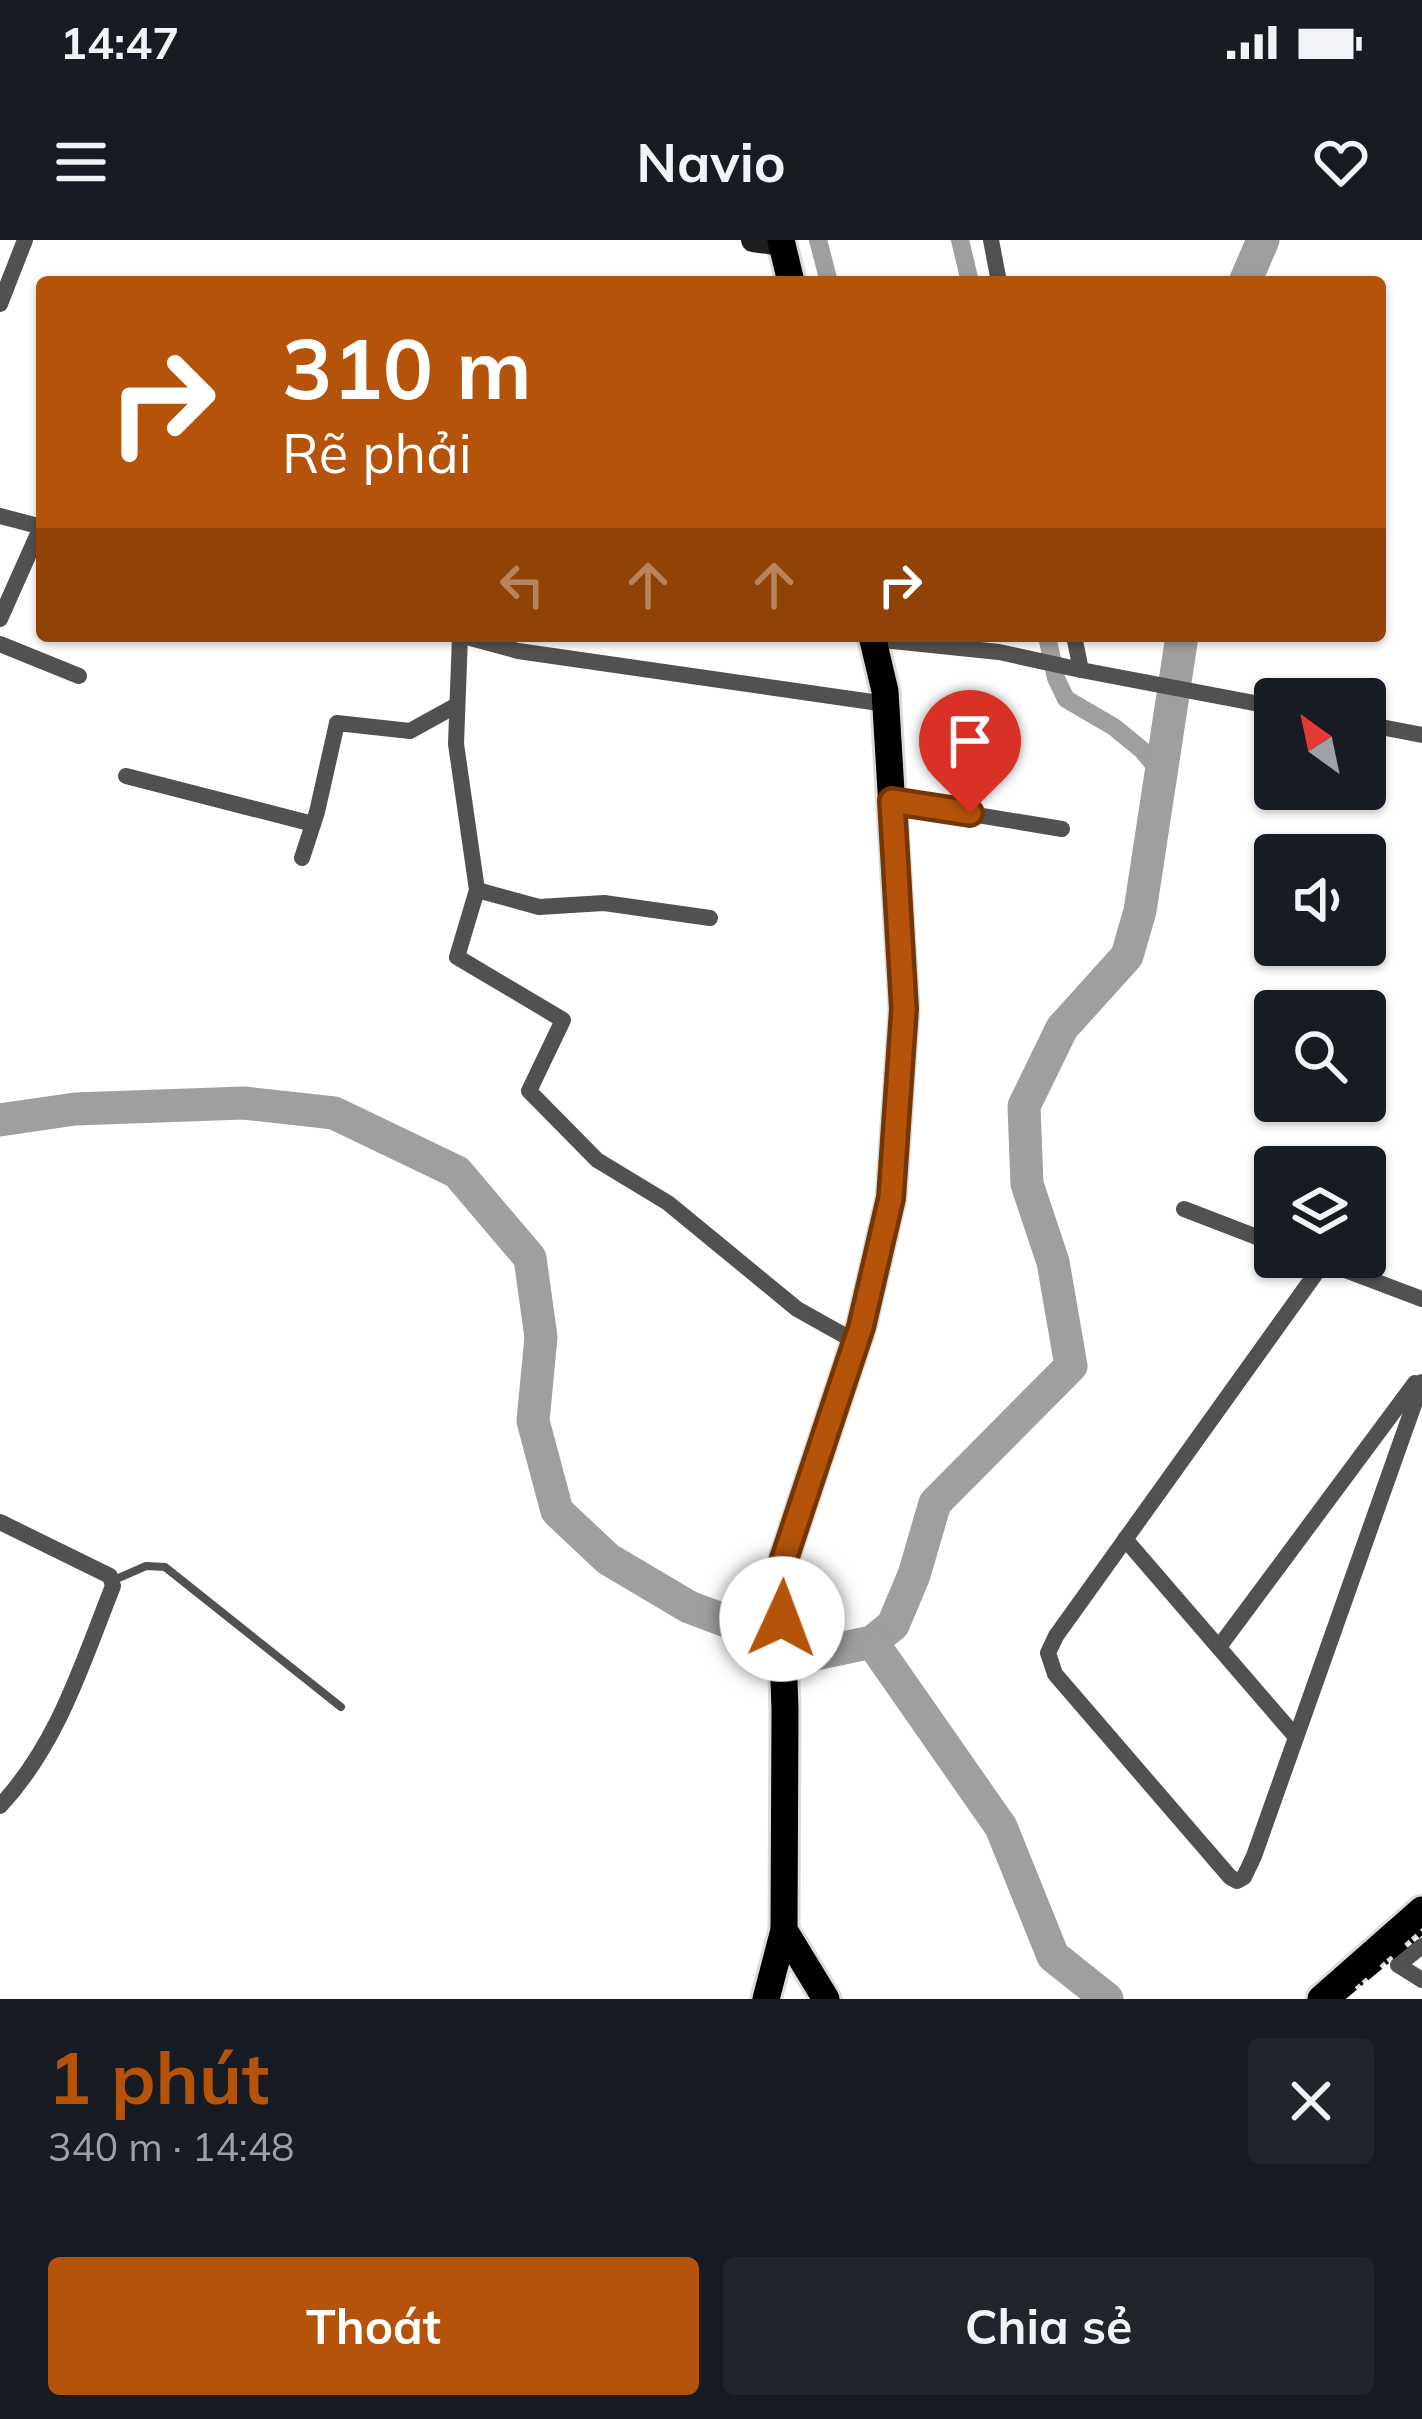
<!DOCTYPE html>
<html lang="vi">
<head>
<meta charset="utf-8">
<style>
	:root { --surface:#171b24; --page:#20242c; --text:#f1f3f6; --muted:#9ea1a6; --accent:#b45309 }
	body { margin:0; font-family:Mulish,sans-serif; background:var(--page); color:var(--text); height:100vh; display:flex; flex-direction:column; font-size:45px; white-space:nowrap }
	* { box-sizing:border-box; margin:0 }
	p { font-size:39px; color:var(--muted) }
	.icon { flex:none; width:66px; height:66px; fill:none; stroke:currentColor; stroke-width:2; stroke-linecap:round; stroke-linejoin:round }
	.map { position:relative; height:1759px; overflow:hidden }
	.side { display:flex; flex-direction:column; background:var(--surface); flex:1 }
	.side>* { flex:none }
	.hud { position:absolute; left:36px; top:36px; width:1350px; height:366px; border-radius:12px; box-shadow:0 3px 9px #0004; background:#b45309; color:#fff; overflow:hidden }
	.needle { width:78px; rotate:327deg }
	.controls { position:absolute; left:1254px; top:438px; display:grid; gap:24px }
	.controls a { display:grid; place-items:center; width:132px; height:132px; border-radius:12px; background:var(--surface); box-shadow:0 3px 9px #0004; font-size:60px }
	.pin { position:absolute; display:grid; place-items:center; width:102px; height:102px; color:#fff; margin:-123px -51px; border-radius:50% 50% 50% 0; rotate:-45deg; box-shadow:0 0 12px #0007 }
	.pin .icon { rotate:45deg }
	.me { position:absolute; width:132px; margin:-66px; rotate:2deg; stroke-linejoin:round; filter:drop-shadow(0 0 9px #0008) }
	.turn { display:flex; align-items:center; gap:42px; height:252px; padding:0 48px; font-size:54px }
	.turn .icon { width:156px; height:156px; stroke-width:2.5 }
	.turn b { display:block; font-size:84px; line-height:102px }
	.lanes { display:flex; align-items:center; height:114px; padding:0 48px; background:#0003; justify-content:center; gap:60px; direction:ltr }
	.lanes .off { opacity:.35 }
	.round { display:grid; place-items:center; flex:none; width:126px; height:126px; border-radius:12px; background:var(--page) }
	.overview { display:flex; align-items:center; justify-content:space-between; height:204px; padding:0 48px }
	h1 { font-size:72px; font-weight:700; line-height:90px; color:var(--accent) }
	.button { display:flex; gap:24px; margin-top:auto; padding:24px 48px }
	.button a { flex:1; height:138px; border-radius:12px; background:var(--accent); color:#fff; font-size:48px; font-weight:700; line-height:138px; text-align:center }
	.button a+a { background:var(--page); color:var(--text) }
	.status { display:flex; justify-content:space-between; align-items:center; height:84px; padding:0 60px; background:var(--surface); direction:ltr }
	.status svg { height:33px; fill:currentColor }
	header { display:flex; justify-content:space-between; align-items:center; height:156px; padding:0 48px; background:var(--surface); font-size:54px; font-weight:700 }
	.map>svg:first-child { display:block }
</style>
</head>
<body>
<div class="status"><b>14:47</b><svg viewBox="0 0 49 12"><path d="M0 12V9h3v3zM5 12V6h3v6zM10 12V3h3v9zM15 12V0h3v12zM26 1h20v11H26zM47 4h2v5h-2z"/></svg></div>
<header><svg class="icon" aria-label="menu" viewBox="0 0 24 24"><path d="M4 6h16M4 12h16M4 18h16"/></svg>Navio<svg class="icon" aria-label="heart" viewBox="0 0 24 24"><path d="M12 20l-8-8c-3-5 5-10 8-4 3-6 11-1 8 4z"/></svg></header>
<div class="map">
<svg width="1422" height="1759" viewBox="0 0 1422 1759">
	<rect width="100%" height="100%" fill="#fff"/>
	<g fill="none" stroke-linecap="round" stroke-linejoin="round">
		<!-- canal -->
		<g stroke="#9f9f9f" stroke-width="18">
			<path d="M818 0 829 42"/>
			<path d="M960 0 970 42"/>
			<path d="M1047 396 1056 438 1066 459 1114 487 1142 510 1161 533"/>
		</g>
		<!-- river -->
		<g stroke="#9f9f9f" stroke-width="33">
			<path d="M1245 42 1263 0"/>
			<path d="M0 880 75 869 244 863 334 873 457 932 530 1018 541 1097 533 1181 557 1271 608 1319 689 1367 815 1414 872 1402 893 1385 914 1335 935 1263 1071 1126 1053 1022 1027 944 1024 866 1062 788 1127 716 1140 671 1182 396"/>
			<path d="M872 1402 1001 1587 1053 1716 1107 1759"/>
		</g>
		<!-- primary casing -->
		<g stroke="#dbdbdb" stroke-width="33">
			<g id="primary">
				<path d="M781 0 791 42"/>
				<path d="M784 1690 826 1759"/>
				<path d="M766 1759 784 1690 785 1469 780 1331 861 1087 891 958 904 769 885 451 872 396"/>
				<path d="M1321 1759 1422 1670"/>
			</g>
		</g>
		<!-- lane -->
		<path stroke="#515151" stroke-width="8" d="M114 1340 146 1326 165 1327 341 1467"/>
		<!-- street -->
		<g stroke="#515151" stroke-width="16">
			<path d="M991 0 999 42"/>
			<path d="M0 64 25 0"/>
			<path d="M0 276 42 287"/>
			<path d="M0 379 41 287"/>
			<path d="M460 396 456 504 477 650 457 717 563 780 529 851 597 920 668 963 797 1069 856 1102"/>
			<path d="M463 396 518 411 886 464"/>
			<path d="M873 399 999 412 1081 430 1074 396"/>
			<path d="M0 404 79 436"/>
			<path d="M1081 430 1275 467"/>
			<path d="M1365 484 1422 495"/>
			<path d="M126 536 313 584"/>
			<path d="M892 561 1062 589"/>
			<path d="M302 618 317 572 337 483 410 491 457 465"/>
			<path d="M477 650 539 667 604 663 710 678"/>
			<path d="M1184 969 1275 1004"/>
			<path d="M1311 1017 1422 1059"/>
			<path d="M1324 1022 1056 1396 1048 1413 1055 1434 1230 1637 1237 1641 1244 1637 1254 1616 1422 1142"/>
			<path d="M0 1282 110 1336 113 1346C82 1424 58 1504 0 1566"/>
			<path d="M1125 1299 1296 1497"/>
			<path d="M1219 1407 1415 1143"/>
			<path d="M1422 1706 1398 1725 1422 1740"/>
		</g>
		<!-- secondary -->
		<path stroke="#1e1e1e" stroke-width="24" d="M753 0 782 4"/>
		<!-- primary -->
		<use href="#primary" stroke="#000" stroke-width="27"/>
		<!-- rail -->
		<path stroke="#000" stroke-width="6" stroke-dasharray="18 6 3 6" stroke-linecap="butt" d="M1341 1759 1422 1692"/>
	</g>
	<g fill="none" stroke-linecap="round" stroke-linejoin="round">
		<!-- route casing -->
		<g stroke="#753606" stroke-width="30">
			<path id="route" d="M782 1379 780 1331 861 1087 891 958 904 769 892 561 970 573"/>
		</g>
		<!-- route -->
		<use href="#route" stroke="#b45309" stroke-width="21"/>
	</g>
</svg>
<div class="controls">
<a><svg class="needle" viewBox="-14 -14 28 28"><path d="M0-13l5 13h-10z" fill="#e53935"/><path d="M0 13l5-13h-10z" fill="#9ea1a6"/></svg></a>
<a><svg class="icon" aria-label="sound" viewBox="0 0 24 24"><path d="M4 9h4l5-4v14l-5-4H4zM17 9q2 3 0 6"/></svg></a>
<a><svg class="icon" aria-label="search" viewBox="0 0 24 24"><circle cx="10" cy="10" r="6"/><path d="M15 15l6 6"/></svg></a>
<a><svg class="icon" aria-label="layers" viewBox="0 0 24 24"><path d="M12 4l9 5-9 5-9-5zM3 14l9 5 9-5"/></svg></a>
</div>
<div class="pin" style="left:970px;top:573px;background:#d93025"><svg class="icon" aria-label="arrive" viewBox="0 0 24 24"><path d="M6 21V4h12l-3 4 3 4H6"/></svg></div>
<svg class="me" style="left:782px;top:1379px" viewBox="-20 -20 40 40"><circle r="19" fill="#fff"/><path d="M0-13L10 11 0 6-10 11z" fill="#b45309"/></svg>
<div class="hud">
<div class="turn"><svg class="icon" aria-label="right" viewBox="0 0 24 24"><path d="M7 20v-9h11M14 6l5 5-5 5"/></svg><div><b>310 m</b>Rẽ phải</div></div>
<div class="lanes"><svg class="icon off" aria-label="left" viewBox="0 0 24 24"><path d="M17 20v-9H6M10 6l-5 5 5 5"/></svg><svg class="icon off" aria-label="ahead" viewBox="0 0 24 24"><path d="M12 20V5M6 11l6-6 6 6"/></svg><svg class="icon off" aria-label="ahead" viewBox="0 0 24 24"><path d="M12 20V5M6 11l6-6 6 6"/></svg><svg class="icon" aria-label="right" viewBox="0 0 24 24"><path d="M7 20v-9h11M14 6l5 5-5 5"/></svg></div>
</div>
</div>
<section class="side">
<div class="overview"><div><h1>1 phút</h1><p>340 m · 14:48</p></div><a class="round"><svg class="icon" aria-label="close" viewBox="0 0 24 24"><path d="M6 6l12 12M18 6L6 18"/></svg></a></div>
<div class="button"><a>Thoát</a><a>Chia sẻ</a></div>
</section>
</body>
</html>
